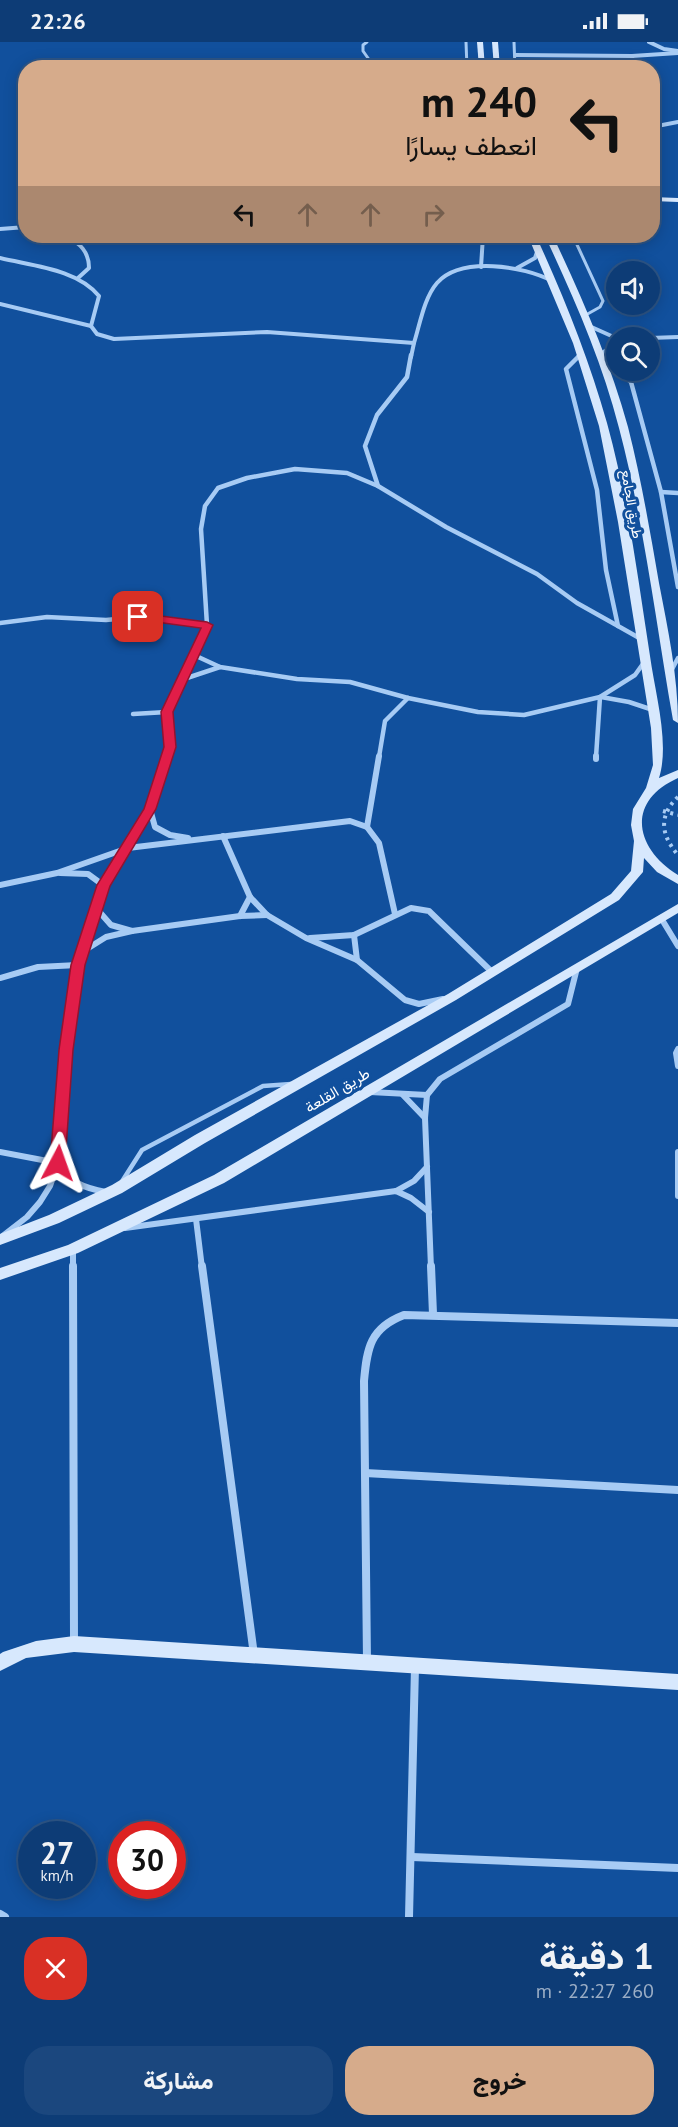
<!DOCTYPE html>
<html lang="ar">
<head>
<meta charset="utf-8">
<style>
	:root { --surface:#0d3c76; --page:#1b477e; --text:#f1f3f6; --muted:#9aadc5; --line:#2d5688; --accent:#d6ab8b }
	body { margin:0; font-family:"PT Sans",Vazirmatn,sans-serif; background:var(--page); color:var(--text); direction:rtl; height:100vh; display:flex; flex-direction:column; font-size:22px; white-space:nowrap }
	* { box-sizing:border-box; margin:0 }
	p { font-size:20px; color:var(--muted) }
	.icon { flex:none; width:33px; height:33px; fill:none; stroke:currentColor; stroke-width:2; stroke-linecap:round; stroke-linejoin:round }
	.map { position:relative; height:1875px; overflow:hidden; direction:ltr }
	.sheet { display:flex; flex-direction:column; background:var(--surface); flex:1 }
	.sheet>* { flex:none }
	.guide { position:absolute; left:18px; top:18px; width:642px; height:183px; border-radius:24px; box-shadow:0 3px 15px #0003,0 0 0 2px var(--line); direction:rtl; background:#d6ab8b; color:#111; overflow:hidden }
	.fabs { position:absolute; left:606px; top:219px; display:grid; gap:12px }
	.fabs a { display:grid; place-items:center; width:54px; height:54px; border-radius:50%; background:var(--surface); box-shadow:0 3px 15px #0003,0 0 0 2px var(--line); font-size:30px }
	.speed { position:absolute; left:18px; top:1779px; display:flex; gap:12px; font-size:30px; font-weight:700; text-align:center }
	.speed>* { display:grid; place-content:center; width:78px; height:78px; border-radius:50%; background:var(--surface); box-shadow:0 3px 15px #0003,0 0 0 2px var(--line); line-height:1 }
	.speed small { font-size:15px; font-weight:400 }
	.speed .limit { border:9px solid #d22; background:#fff; color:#111 }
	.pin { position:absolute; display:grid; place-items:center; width:51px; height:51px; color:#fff; margin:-26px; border-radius:12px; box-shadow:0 3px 9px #0006 }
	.me { position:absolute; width:66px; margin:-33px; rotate:4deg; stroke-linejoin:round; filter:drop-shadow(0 0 4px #0008) }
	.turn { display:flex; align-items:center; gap:21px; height:126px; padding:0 24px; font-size:27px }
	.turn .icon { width:78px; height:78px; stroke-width:2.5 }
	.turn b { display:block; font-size:42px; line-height:51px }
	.lanes { display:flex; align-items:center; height:57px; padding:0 24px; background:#0003; justify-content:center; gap:30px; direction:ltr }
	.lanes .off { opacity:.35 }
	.round { display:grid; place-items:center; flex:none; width:63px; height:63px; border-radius:24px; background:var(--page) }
	.overview { display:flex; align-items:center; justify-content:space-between; height:102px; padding:0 24px }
	h1 { font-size:36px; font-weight:800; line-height:45px }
	.cta { display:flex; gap:12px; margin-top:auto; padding:12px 24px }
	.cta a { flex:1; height:69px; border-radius:24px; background:var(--accent); color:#111; font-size:24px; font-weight:800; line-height:69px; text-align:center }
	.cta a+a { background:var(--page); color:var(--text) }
	.status { display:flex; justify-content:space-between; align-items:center; height:42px; padding:0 30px; background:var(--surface); direction:ltr }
	.status svg { height:16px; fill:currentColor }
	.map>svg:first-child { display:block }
</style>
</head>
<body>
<div class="status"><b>22:26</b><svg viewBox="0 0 49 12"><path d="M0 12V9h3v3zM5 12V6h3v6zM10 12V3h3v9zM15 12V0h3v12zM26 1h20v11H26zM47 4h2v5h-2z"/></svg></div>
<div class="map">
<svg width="678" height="1875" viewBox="0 0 678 1875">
	<rect width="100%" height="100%" fill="#11509d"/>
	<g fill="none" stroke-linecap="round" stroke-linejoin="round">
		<!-- path -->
		<g stroke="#a7cbf4" stroke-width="4" stroke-dasharray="3 4.5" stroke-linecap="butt">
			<path d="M678 755C658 774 661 793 678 813"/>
			<path d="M663 769 678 773"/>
		</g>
		<!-- lane-far1 -->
		<g stroke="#a7cbf4" stroke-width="3">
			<path d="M367 0 363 3V9L375 26"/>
			<path d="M466 0 467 26"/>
			<path d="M514 0 515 26"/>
			<path d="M573 194 603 259 600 265 584 274"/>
		</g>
		<!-- lane -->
		<path stroke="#a7cbf4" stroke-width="4.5" d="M121 1141 142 1108 263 1044 291 1042"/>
		<!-- street-far3 -->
		<g stroke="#a7cbf4" stroke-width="4">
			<path d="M649 0 664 7 678 9"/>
			<path d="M515 13 632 14 678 11"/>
			<path d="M632 14 633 26"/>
			<path d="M652 85 678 80"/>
			<path d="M0 187 26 185"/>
			<path d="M66 194C80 201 89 210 89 226L78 236"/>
			<path d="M0 216C33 224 77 227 99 254L91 284 97 292 114 297 267 290 414 301C420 282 424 256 437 241 461 214 524 224 552 239"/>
			<path d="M481 225 483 194"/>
			<path d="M517 226 535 216 538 207"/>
			<path d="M0 262 91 284"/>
			<path d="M587 283 616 296"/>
			<path d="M650 296 678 295"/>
			<path d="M599 313 616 302"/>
			<path d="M411 315 414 301"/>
			<path d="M578 315 580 313"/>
		</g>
		<!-- street-far2 -->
		<g stroke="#a7cbf4" stroke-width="4.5">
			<path d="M411 313 407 335 377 373 365 404 378 444 446 485 537 532 577 561 618 584"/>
			<path d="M580 313 566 327 597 448 606 528 618 584 641 597"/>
			<path d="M617 328 631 340 661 450 678 545"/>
			<path d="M661 450 678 451"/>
			<path d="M0 581 47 575 106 578 138 575 207 583"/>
			<path d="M194 613 220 625 297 637 350 640 408 656 478 670 524 673 600 655 596 715"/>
			<path d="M670 631 678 616"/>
			<path d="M184 637 220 625"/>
			<path d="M600 655 635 633 645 619"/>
			<path d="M601 655 629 660 653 668"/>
			<path d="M133 672 167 670"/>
			<path d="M167 715 170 705 167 670 207 583 201 487 205 464 218 446 247 436 295 427 347 431 378 444"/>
			<path d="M379 715 385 679 408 656"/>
		</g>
		<!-- street-far1 -->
		<g stroke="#a7cbf4" stroke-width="6">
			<path d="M596 717V714"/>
			<path d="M150 767 155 785 170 793 188 796"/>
			<path d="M367 785 379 714"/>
			<path d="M223 794 250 855 267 873 306 896 357 918 405 958 419 962 443 957"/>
			<path d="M60 831 88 832 103 843"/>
			<path d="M0 843 57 831 128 806 350 779 367 785 379 801 395 872"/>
			<path d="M96 866 111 883 132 889"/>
			<path d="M240 874 250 855"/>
			<path d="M661 876 678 904"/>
			<path d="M354 893 357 918"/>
			<path d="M310 896 354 893 411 866 429 869 492 930"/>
			<path d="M82 910 106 895 132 889 240 874 267 873"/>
			<path d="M0 936 38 925 78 923"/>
			<path d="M678 1007 676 1011 678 1024"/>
			<path d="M370 1050 427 1053 440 1037 568 962 577 926"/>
			<path d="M403 1053 425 1076"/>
			<path d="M427 1053 425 1076 431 1226"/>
			<path d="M0 1110 58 1121"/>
			<path d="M678 1110V1154"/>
			<path d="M58 1121C70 1141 84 1146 106 1150"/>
			<path d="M396 1149 414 1139 427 1125"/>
			<path d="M196 1177 202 1226"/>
			<path d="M125 1186 396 1149 411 1156 429 1170"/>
			<path d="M0 1196 27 1175 40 1160 50 1144 58 1121 66 1008 78 923 103 843 150 767 167 714"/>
			<path d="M73 1207V1226"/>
		</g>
		<!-- street -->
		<g stroke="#a7cbf4" stroke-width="8">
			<path d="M73 1224 74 1599"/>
			<path d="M202 1224 254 1613"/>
			<path d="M431 1224 433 1272"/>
			<path d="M365 1431 678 1448"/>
			<path d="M367 1619 364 1339C367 1306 370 1286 404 1273L678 1281"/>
			<path d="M412 1815 678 1826"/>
			<path d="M0 1872 5 1875"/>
			<path d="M409 1875 415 1625"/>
		</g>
		<!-- secondary -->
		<g fill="#d7e8fd" fill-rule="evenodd">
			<path d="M477 0H483L485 26H479Z"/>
			<path d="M492 0H498L500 26H494Z"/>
			<path d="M652 155 678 156V160L652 159Z"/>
			<path d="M528 194H536C564 255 589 317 607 381 628 457 638 537 650 614 655 651 670 701 659 736L678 728V736C626 759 634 806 678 833V842L657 830 644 816 643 830 619 858 456 958 205 1101 122 1151 59 1181 0 1203V1192L49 1173 112 1143 195 1093 448 952 611 852 631 829 634 799 631 783 633 767 646 746 653 723 651 686 618 480 599 384 573 301Z"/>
			<path d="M545 194H553C582 256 610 319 628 385 641 436 650 489 659 541 668 588 678 634 678 681L673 678C656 581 644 481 619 386 602 319 574 256 545 194Z"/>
			<path d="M678 862V871L224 1141 78 1211 0 1238V1226L68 1203 214 1133Z"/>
			<path d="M74 1594 678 1632V1648L74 1610 26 1616 0 1629V1612L3 1610 36 1599Z"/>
		</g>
	</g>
	<!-- route -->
	<path fill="#e11d48" stroke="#92132f" stroke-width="1.5" d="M138 571 207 580 213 583 173 670 176 705 156 767 110 844 85 923 73 1008 65 1121 63 1126H53L50 1121 59 1008 71 923 97 843 144 767 164 705 161 670 201 586 134 577V572Z"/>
	<g text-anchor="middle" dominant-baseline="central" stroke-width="6" stroke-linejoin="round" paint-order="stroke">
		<!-- far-street labels -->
		<g font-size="14" fill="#fff" stroke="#11509d">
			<text transform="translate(632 462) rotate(80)">طريق الجامع</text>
		</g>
		<!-- street labels -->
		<g font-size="15" fill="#fff" stroke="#11509d">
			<text transform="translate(337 1048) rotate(-31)">طريق القلعة</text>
		</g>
	</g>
</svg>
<div class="fabs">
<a><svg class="icon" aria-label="sound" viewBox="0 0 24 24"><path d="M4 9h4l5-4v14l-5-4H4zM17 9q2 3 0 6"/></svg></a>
<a><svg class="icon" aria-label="search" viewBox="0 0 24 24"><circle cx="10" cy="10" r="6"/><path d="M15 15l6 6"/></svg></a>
</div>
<div class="speed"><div>27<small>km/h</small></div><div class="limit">30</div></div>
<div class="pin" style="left:138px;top:575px;background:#d93025"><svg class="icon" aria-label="arrive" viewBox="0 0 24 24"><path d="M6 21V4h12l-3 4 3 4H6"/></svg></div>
<svg class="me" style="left:58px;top:1121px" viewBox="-20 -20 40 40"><path d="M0-17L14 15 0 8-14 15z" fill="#e11d48" stroke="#fff" stroke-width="4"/></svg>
<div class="guide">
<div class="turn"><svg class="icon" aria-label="left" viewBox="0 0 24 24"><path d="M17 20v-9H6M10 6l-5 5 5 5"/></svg><div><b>240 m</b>انعطف يسارًا</div></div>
<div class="lanes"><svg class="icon" aria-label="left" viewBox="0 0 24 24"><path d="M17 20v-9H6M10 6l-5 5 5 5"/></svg><svg class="icon off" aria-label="ahead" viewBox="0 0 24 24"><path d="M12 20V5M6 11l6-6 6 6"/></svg><svg class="icon off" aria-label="ahead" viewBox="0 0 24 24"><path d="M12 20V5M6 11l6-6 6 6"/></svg><svg class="icon off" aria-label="right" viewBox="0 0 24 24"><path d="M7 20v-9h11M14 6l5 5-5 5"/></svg></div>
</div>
</div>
<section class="sheet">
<div class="overview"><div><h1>1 دقيقة</h1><p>260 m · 22:27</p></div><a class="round" style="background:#d93025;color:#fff"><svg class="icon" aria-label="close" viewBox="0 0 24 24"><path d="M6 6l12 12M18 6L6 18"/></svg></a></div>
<div class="cta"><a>خروج</a><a>مشاركة</a></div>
</section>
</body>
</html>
